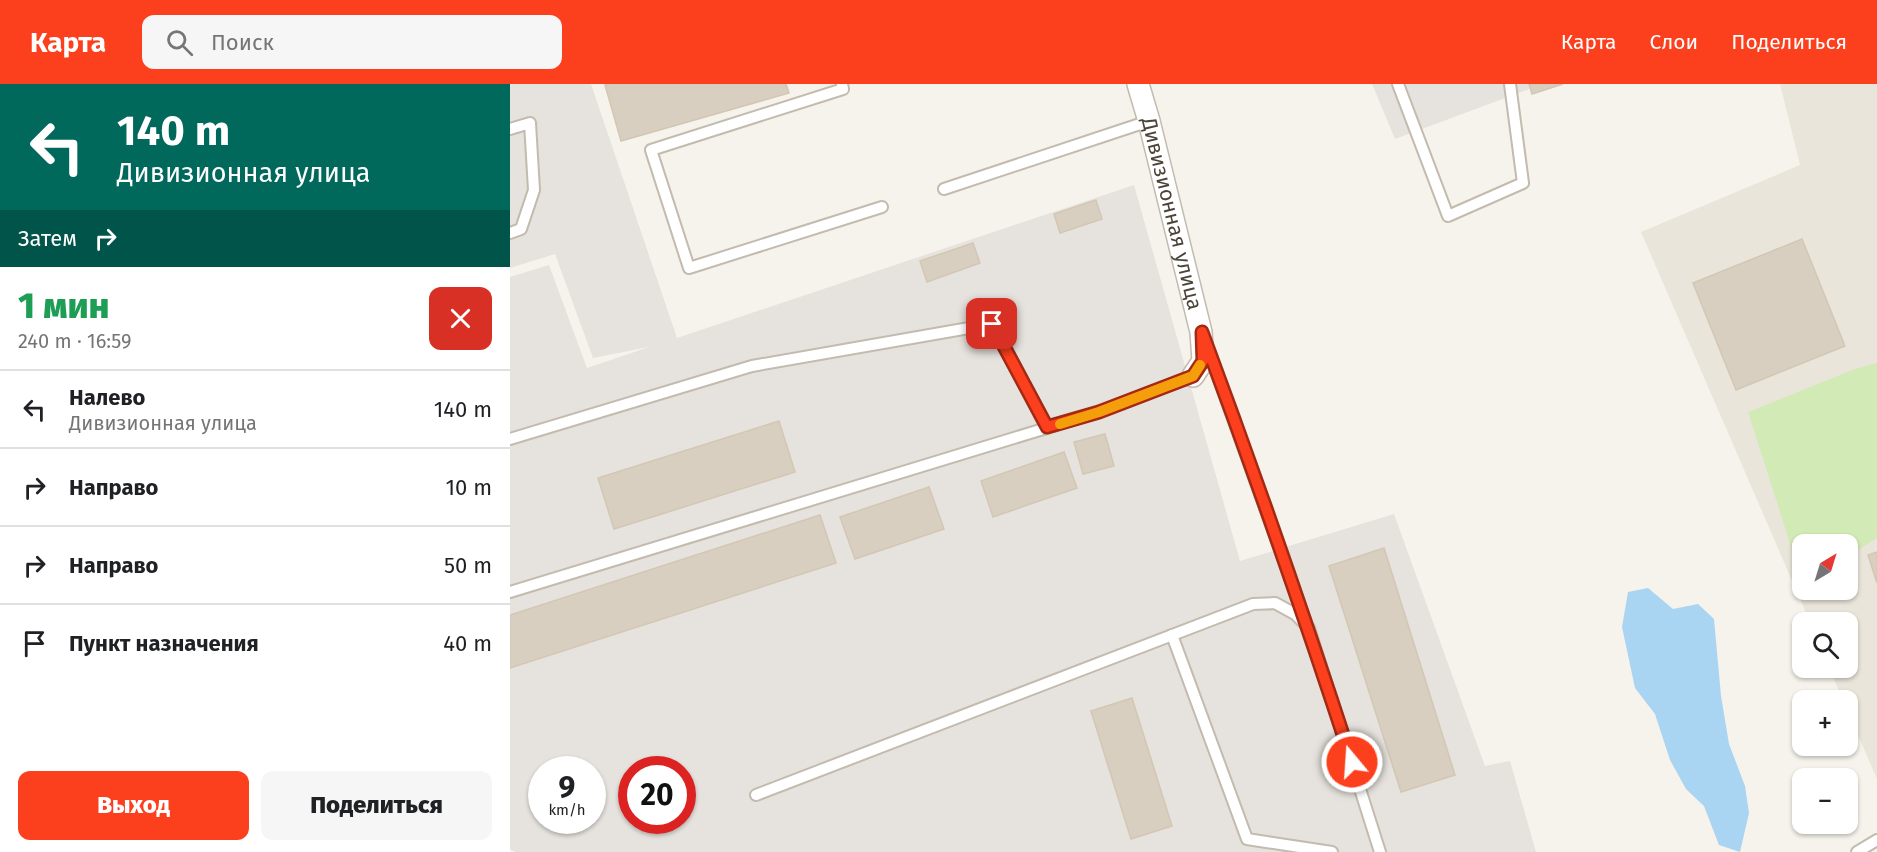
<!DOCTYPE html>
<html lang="ru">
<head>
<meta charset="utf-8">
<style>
	:root { --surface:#fff; --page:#f6f6f6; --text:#202124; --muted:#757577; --line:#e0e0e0; --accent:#fc3f1d }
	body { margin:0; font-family:"Fira Sans",sans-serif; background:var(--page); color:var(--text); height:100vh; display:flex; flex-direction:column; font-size:22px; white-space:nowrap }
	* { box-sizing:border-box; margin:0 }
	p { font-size:20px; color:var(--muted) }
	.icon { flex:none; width:33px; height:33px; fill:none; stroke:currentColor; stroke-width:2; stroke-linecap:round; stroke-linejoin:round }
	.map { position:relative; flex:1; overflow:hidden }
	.details { display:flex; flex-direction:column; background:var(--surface); width:510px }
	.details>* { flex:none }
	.banner { background:#00695c; color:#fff; overflow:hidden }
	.needle { width:39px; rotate:38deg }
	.controls { position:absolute; left:1282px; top:450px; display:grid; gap:12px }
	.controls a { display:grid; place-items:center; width:66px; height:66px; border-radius:12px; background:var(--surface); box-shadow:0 2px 4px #0004; font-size:30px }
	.speed { position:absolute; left:18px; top:672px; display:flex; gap:12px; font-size:30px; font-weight:700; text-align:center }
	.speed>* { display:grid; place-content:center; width:78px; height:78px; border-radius:50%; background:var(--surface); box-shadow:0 2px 4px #0004; line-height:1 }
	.speed small { font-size:15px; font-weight:400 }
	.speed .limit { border:9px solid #d22; background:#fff; color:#111 }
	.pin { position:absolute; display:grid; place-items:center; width:51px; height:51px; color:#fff; margin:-26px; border-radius:12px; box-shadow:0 3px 9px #0006 }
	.me { position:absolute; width:66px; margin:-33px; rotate:342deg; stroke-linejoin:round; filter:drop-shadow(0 0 4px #0008) }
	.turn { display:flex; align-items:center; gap:21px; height:126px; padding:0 18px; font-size:27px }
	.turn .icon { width:78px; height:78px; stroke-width:2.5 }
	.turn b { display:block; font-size:42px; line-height:51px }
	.then { display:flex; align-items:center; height:57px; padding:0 18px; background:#0003; gap:12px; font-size:22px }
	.round { display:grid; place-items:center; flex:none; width:63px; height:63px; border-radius:12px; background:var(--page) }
	.overview { display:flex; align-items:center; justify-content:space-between; height:102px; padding:0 18px }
	h1 { font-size:36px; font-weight:800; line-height:45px; color:#1e9e55 }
	.primary-button { display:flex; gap:12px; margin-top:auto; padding:12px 18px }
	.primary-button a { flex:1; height:69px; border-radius:12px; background:var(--accent); color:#fff; font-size:24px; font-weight:800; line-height:69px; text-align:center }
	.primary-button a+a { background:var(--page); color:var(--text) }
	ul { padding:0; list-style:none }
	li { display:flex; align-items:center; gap:18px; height:78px; padding:0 18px; border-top:2px solid var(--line) }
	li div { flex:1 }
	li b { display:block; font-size:22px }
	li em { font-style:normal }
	header { display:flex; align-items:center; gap:36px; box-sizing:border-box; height:84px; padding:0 30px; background:var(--accent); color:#fff }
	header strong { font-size:28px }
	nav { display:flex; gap:33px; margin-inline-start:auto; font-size:21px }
	.search { width:420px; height:54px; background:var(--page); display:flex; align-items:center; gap:15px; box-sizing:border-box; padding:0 21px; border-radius:12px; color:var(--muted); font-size:22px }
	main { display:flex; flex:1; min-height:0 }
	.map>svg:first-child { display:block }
</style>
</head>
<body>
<header>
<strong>Карта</strong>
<div class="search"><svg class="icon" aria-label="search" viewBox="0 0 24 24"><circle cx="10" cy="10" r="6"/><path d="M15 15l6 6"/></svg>Поиск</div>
<nav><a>Карта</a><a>Слои</a><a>Поделиться</a></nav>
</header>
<main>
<section class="details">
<div class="banner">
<div class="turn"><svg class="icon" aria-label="left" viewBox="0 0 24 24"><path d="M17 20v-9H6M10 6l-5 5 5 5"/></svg><div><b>140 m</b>Дивизионная улица</div></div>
<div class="then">Затем<svg class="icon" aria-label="right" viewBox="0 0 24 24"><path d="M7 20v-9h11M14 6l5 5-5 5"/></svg></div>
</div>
<div class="overview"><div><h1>1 мин</h1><p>240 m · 16:59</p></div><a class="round" style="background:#d93025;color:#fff"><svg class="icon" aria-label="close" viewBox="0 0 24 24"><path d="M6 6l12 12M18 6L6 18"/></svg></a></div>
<ul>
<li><svg class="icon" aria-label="left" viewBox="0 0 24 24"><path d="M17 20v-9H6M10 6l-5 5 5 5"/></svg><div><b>Налево</b><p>Дивизионная улица</p></div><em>140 m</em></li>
<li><svg class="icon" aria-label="right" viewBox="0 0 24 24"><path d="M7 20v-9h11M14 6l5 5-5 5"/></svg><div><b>Направо</b></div><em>10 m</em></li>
<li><svg class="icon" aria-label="right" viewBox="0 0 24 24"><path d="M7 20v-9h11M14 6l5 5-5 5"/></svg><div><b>Направо</b></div><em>50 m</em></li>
<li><svg class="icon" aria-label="arrive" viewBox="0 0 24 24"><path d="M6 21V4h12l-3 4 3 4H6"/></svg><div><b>Пункт назначения</b></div><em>40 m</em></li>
</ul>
<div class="primary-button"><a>Выход</a><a>Поделиться</a></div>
</section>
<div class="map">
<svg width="1367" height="768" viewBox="0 0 1367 768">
	<rect width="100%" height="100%" fill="#f6f3ec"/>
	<!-- residential -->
	<path fill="#eae5da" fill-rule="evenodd" d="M1270 0H1367V695L1338 628V616H1333L1319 584H1338V538H1300L1131 148 1290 81ZM1293 460H1338V506H1293Z"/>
	<!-- industrial -->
	<g fill="#e6e2dd" fill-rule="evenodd">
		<path d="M0 0H81L167 254 624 101 730 477 884 430 975 682 1000 677 1026 768H5L0 765V193L39 181 77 284 139 263 83 274 45 170 0 184ZM32 686H82V736H32ZM122 686H172V736H122Z"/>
		<path d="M862 0H1033L885 55Z"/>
	</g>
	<!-- green -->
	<path fill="#d2eab5" d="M1367 279V454L1338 472V460H1293V500L1238 328 1345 285Z"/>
	<!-- water -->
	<path fill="#a9d4f2" d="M1138 504 1163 525 1188 520 1204 535 1211 612 1219 660 1235 702 1239 729 1230 768 1209 761 1194 722 1176 705 1160 676 1145 630 1125 604 1112 543 1118 508Z"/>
	<!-- building -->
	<g fill="#d8cfc1" stroke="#d3c7b4" stroke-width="1.5">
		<path d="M98 0H276L279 9 111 57 95 1Z"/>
		<path d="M1019 0H1053L1022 10Z"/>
		<path d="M586 116 592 135 550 149 544 130Z"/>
		<path d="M1292 155 1335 262 1226 306 1183 199Z"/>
		<path d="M463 159 470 179 417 198 410 177Z"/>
		<path d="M269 337 285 388 104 445 88 394Z"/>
		<path d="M595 350 604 382 573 390 564 358Z"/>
		<path d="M554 368 567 404 483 433 471 397Z"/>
		<path d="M419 403 434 445 345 475 330 433Z"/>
		<path d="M310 431 326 479 0 584V531Z"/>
		<path d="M874 464 945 691 891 708 819 482Z"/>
		<path d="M1367 468V499L1358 471Z"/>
		<path d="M622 614 662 742 621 755 581 627Z"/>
	</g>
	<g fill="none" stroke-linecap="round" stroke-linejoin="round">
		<!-- lane casing -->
		<g stroke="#c2bbae" stroke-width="14">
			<g id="lane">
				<path d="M332 0 333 5 141 66 179 184 372 123"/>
				<path d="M888 0 938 132 1013 99 1000 0"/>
				<path d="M0 45 20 39 24 106 11 145 0 149"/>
				<path d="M434 105 639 37"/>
				<path d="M698 265 797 541"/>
				<path d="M0 355 242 282 482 240 537 343"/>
				<path d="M0 508 589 328 683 292"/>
				<path d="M662 551 737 755 822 768"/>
				<path d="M246 711 743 520 765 519 785 530 799 544 870 768"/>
				<path d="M1347 768 1367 756"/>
			</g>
		</g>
		<!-- street casing -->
		<g stroke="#c2bbae" stroke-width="24">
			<g id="street">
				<path id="s1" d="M628 0 639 37 691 248 693 277 683 292"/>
			</g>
		</g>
		<!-- lane -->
		<use href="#lane" stroke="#fff" stroke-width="10"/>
		<!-- street -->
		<use href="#street" stroke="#fff" stroke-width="21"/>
	</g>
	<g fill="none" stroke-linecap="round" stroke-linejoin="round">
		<!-- route casing -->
		<g stroke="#a42913" stroke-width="15">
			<path id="route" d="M482 240 537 343 589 328 683 292 693 277 692 248C745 390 795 534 842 678"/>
		</g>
		<!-- route -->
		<use href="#route" stroke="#fc3f1d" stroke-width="10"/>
		<!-- slow -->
		<path stroke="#f59e0b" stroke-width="10" d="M550 340 589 328 683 292 690 281"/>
	</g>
	<g text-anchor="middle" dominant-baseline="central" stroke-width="4.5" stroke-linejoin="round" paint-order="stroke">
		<!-- street labels -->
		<g font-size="21" fill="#4b4439" stroke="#fff">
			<text stroke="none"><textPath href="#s1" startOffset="134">Дивизионная улица</textPath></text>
		</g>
	</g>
</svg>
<div class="controls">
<a><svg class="needle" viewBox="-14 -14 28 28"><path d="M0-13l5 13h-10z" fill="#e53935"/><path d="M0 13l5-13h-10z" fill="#757577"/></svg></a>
<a><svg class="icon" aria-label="search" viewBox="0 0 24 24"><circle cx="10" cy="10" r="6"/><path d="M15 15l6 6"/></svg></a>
<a>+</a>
<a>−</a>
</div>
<div class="speed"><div>9<small>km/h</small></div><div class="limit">20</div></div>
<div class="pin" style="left:482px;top:240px;background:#d93025"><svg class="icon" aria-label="arrive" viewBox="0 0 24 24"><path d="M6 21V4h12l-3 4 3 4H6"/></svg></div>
<svg class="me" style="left:842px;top:678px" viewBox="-20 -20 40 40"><circle r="17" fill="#fc3f1d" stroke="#fff" stroke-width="3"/><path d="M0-11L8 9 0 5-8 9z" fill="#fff"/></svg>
</div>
</main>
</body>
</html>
